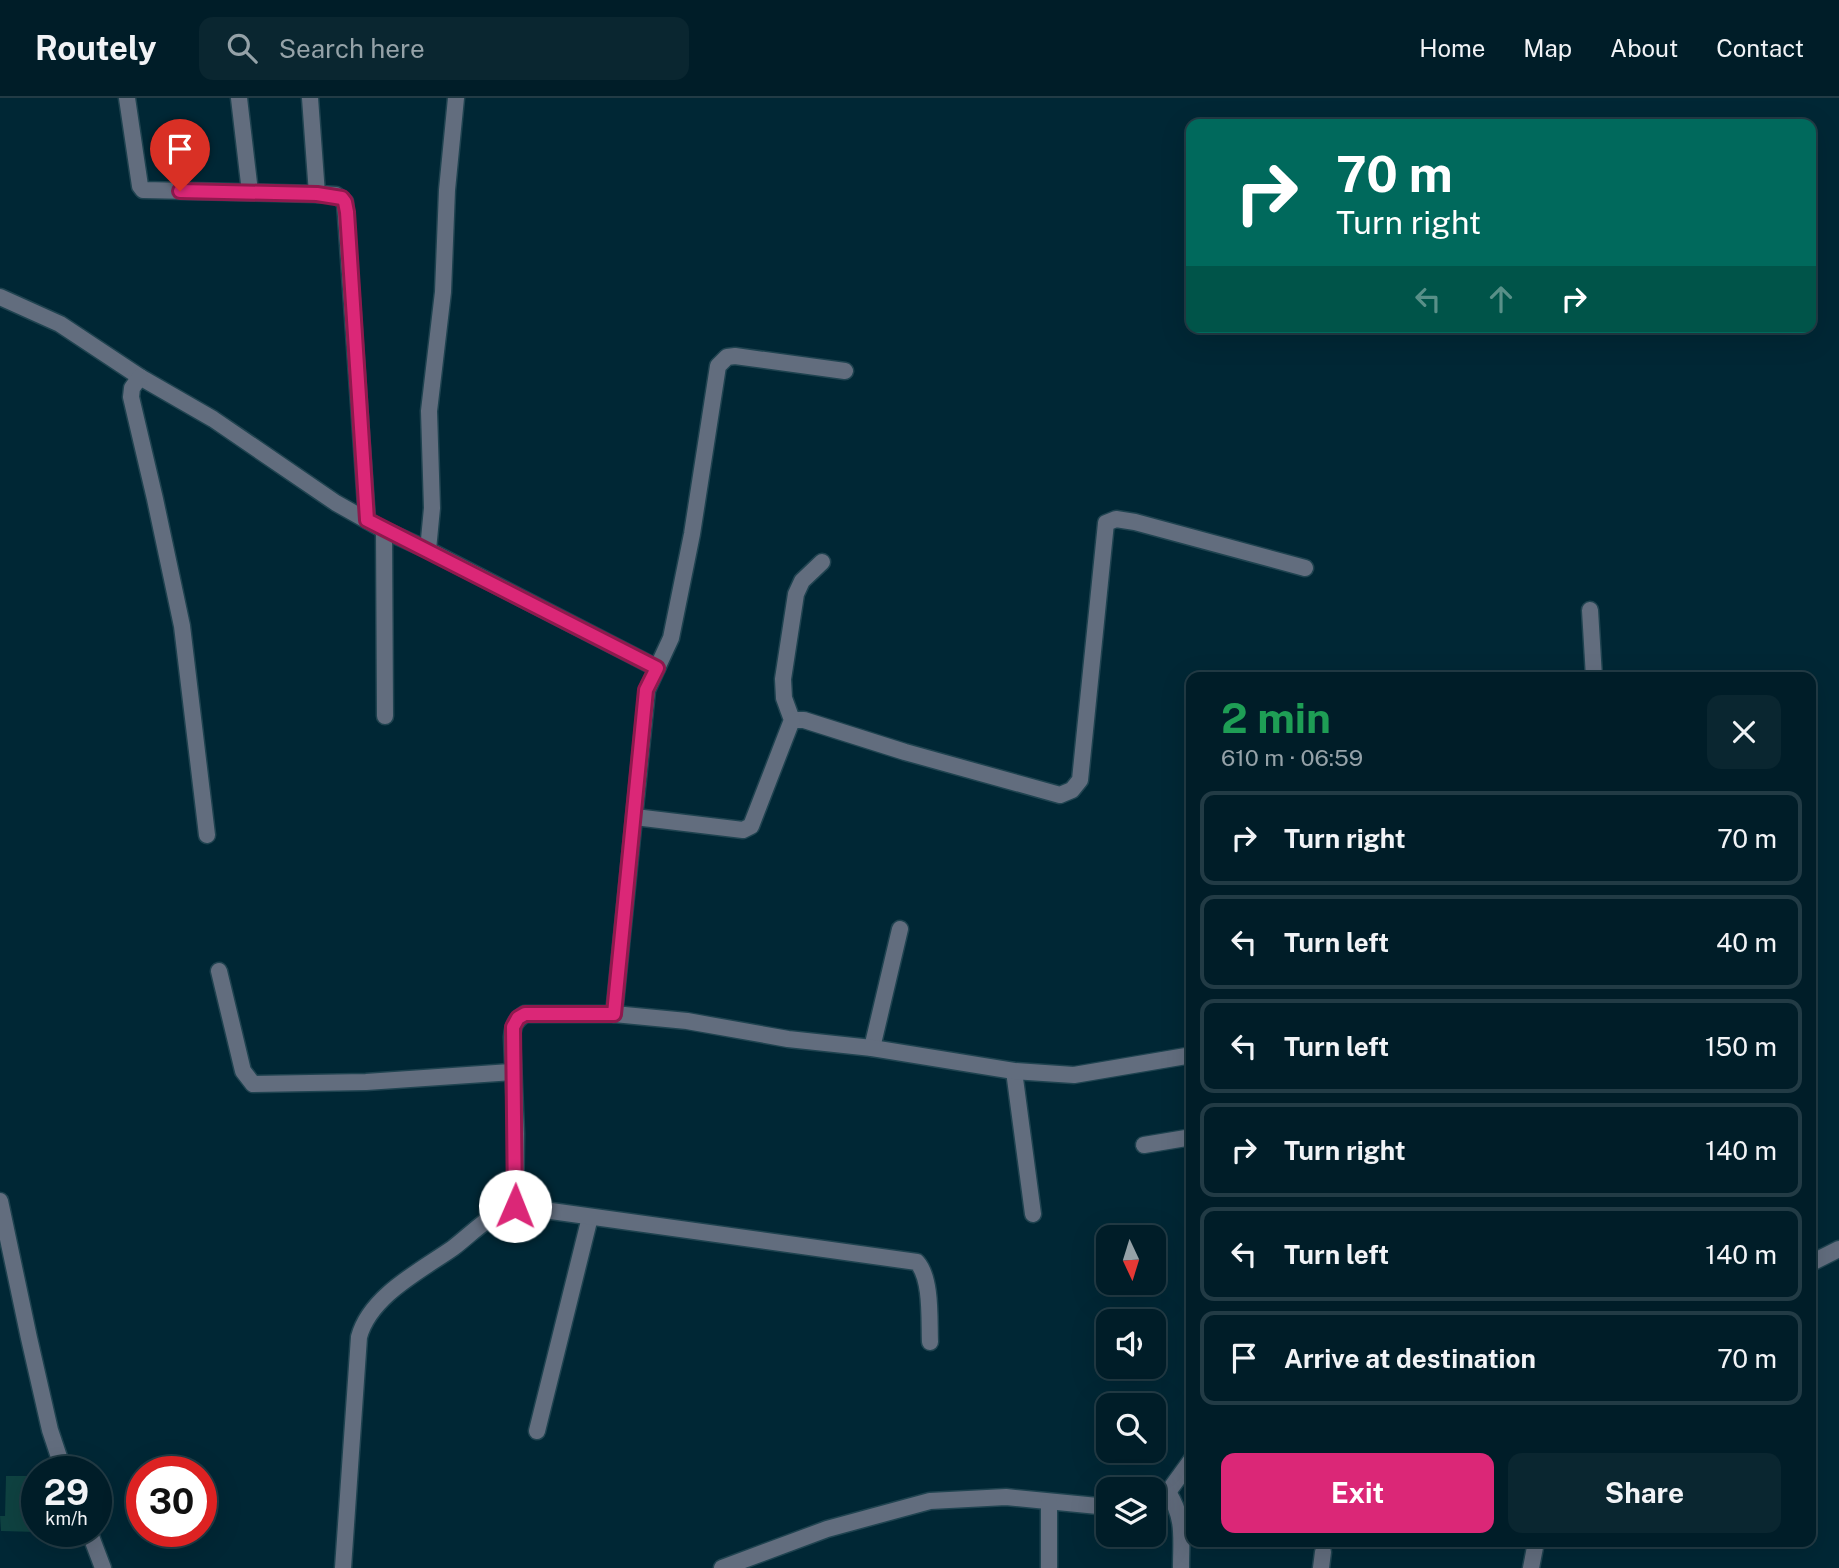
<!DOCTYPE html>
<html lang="en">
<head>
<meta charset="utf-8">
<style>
	:root { --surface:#001d28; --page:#0a2630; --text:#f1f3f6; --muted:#95a2a8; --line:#223b45; --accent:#db2777 }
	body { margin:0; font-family:"Public Sans",sans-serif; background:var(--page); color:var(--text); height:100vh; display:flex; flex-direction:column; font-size:26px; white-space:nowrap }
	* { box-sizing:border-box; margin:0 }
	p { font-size:23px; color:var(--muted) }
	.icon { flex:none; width:38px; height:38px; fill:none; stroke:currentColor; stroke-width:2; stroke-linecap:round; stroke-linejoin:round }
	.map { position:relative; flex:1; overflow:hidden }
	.drawer { position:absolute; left:1186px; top:574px; width:630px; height:875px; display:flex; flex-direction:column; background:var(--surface); border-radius:14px; box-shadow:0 7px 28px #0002,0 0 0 2px var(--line) }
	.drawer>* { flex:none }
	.guide { position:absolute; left:1186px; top:21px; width:630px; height:214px; border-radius:14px; box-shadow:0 7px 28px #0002,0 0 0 2px var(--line); background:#00695c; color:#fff; overflow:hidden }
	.needle { width:46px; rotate:176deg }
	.fabs { position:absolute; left:1096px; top:1127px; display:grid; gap:14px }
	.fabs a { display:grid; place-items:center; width:70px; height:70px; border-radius:14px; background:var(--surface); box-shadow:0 7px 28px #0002,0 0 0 2px var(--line); font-size:35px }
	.speed { position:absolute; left:21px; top:1358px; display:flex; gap:14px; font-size:35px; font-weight:700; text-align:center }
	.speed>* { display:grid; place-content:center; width:91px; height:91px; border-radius:50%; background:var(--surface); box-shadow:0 7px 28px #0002,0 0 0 2px var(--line); line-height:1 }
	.speed small { font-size:18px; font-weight:400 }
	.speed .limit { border:10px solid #d22; background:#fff; color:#111 }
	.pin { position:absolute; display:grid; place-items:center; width:60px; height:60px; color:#fff; margin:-72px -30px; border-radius:50% 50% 50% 0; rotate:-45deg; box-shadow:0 0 7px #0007 }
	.pin .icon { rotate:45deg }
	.me { position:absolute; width:77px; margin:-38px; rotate:1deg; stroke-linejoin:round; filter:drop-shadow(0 0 5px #0008) }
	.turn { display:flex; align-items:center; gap:24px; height:147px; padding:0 35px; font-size:32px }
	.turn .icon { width:91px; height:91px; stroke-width:2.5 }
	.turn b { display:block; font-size:49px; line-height:60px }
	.lanes { display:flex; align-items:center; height:66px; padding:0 35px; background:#0003; justify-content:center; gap:35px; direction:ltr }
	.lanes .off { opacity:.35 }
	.round { display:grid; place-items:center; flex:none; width:74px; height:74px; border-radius:14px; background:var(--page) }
	.overview { display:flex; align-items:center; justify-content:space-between; height:119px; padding:0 35px }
	h1 { font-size:42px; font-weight:700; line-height:52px; color:#1e9e55 }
	.primary-button { display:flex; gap:14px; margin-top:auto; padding:14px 35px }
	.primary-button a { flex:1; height:80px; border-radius:14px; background:var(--accent); color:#fff; font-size:28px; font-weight:700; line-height:80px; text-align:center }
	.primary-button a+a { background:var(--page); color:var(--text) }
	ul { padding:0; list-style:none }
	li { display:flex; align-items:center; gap:21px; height:94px; margin:0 14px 10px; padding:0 21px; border:4px solid var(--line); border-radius:14px }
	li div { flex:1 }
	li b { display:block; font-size:26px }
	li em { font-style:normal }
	header { display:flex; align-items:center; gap:42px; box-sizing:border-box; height:98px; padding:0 35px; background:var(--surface); border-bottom:2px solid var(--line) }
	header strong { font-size:33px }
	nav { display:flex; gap:38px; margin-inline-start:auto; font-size:24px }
	.search { width:490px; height:63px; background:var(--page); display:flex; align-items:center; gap:18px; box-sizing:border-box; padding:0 24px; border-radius:14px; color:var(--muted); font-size:26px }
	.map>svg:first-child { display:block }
</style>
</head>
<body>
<header>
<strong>Routely</strong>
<div class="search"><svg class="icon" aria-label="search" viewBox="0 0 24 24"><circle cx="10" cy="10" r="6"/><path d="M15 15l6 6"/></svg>Search here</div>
<nav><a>Home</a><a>Map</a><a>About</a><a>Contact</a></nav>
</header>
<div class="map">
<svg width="1839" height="1470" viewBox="0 0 1839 1470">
	<rect width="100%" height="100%" fill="#002735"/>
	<!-- building -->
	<path fill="#0f4241" d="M6 1378H37V1434L1 1433 0 1418H5Z"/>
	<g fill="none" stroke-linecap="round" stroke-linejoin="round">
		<!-- minor casing -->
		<g stroke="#1f4350" stroke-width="19">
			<g id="minor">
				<path d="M127 0 140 88 143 92 317 96 336 97 345 104 367 422"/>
				<path d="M239 0 250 94"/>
				<path d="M310 0 317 96"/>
				<path d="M0 199 60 226 140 279 213 321 336 405 384 432 428 452 657 570"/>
				<path d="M140 279 132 290 131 299 155 401 182 528 207 737"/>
				<path d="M384 432 385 618"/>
				<path d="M428 452 432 410 429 313 443 194 447 92 456 0"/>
				<path d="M1590 512 1594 579"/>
				<path d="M792 622H804L905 654 1060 697 1072 692 1080 682 1106 425 1116 421 1135 424 1305 470"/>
				<path d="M635 719 743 732 751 728 792 622 784 600 783 581 796 496 802 483 822 464"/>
				<path d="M219 873 243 973 253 986 366 984 512 974"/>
				<path d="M614 916 647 592 671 540 692 436 718 268 727 259 735 258 845 273"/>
				<path d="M872 950 900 831"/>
				<path d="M1014 973 1033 1116"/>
				<path d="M1144 1047 1192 1039"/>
				<path d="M0 1103 29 1240 50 1332 64 1374"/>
				<path d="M515 1108 516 1036 512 939C513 928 515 922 525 916H614L687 923 788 941 872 950 1014 973 1074 977 1192 957"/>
				<path d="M1811 1165 1839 1151"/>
				<path d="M537 1333 590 1119"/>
				<path d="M1168 1394C1185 1421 1181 1439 1181 1470"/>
				<path d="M1153 1404 1168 1394 1192 1361"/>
				<path d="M89 1433 103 1470"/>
				<path d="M343 1470 359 1239C370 1198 420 1173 453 1150 470 1137 486 1120 506 1111L515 1108 917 1164C932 1181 929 1222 930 1244"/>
				<path d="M722 1470 827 1431 930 1403 1006 1399 1108 1409"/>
				<path d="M1049 1470V1404"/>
				<path d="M1321 1470 1323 1454"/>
				<path d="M1531 1470 1536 1444"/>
			</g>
		</g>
		<!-- minor -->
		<use href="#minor" stroke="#626d7e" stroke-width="16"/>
	</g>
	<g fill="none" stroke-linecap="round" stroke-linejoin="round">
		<!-- route casing -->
		<g stroke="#8e194d" stroke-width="18">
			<path id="route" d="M180 93 317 96 342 100 345 104 347 114 367 422 657 570 646 592 614 916H525L518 920 513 929 515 1108"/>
		</g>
		<!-- route -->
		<use href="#route" stroke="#db2777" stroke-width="12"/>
	</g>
</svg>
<div class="fabs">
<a><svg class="needle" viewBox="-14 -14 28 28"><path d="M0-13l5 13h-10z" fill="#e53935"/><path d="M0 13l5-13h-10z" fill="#95a2a8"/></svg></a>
<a><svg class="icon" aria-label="sound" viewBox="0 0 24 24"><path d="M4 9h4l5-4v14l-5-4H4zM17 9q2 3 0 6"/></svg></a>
<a><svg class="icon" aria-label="search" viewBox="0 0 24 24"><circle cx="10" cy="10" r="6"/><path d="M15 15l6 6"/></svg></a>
<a><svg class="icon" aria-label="layers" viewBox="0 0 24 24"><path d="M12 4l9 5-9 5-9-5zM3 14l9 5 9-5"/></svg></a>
</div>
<div class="speed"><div>29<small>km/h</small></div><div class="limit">30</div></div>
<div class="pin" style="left:180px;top:93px;background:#d93025"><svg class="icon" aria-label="arrive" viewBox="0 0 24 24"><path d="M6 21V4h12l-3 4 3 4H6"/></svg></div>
<svg class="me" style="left:515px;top:1108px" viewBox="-20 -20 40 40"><circle r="19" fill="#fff"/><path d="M0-13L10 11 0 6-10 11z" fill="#db2777"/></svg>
<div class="guide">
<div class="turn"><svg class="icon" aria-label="right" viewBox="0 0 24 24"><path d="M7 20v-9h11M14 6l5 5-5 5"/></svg><div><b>70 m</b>Turn right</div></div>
<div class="lanes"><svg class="icon off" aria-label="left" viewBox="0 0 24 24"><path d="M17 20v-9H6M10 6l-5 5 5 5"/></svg><svg class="icon off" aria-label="ahead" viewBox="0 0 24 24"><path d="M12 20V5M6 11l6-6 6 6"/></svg><svg class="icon" aria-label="right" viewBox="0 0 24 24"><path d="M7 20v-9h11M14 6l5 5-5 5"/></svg></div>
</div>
<section class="drawer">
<div class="overview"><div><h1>2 min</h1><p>610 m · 06:59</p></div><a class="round"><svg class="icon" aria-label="close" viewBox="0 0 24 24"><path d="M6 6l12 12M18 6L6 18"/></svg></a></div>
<ul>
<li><svg class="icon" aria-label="right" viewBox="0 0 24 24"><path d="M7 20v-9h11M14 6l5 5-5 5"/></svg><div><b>Turn right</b></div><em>70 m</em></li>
<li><svg class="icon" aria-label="left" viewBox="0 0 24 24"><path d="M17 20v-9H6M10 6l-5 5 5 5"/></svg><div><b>Turn left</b></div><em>40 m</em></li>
<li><svg class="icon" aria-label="left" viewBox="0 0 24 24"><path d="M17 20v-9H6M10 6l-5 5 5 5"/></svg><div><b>Turn left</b></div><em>150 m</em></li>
<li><svg class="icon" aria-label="right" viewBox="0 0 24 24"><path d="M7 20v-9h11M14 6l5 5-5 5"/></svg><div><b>Turn right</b></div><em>140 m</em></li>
<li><svg class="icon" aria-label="left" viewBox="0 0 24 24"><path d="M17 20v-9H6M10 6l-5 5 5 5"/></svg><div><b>Turn left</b></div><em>140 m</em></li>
<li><svg class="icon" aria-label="arrive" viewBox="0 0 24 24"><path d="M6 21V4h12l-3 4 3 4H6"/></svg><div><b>Arrive at destination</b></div><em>70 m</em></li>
</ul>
<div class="primary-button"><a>Exit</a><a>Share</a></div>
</section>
</div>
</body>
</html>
